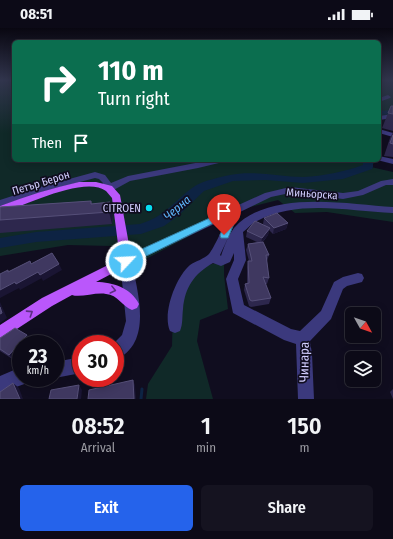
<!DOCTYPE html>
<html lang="en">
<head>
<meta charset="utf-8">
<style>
	:root { --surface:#0c0a17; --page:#151320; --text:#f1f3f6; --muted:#9a9aa1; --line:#2c2b36; --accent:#2563eb }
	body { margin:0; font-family:"Fira Sans Condensed",sans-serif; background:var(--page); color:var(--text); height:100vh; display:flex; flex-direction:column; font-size:15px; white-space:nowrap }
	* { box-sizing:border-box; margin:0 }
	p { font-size:13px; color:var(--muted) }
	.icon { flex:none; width:22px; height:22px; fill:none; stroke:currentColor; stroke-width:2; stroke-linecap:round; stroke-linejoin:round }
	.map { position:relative; height:371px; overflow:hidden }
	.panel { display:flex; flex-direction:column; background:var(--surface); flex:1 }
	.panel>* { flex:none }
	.top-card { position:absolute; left:12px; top:12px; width:369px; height:122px; border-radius:6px; box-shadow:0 2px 10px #0003,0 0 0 1px var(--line); background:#0b6e4f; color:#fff; overflow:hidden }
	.needle { width:26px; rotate:130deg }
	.buttons { position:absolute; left:345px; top:279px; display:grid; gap:8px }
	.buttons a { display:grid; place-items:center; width:36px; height:36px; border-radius:6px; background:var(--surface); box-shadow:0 2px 10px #0003,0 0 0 1px var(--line); font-size:20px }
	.speed { position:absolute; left:12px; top:307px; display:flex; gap:8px; font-size:20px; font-weight:700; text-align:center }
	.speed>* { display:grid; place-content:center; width:52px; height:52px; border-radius:50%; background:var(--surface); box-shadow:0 2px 10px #0003,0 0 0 1px var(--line); line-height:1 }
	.speed small { font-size:10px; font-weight:400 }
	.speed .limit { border:6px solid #d22; background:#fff; color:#111 }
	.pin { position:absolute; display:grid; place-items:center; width:34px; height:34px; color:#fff; margin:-41px -17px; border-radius:50% 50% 50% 0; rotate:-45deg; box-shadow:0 0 4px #0007 }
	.pin .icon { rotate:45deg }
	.me { position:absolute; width:44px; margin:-22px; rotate:65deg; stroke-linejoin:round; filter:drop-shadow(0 0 3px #0008) }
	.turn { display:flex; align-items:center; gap:14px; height:84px; padding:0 20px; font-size:18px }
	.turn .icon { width:52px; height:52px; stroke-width:2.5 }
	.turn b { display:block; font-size:28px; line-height:34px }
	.then { display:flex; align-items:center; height:38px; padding:0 20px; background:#0003; gap:8px; font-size:15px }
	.eta { display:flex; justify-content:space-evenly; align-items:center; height:68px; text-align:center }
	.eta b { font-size:24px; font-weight:600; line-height:28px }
	.primary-button { display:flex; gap:8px; margin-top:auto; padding:8px 20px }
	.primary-button a { flex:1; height:46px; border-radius:6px; background:var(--accent); color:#fff; font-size:16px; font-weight:600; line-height:46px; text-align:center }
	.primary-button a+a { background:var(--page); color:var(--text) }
	.status { display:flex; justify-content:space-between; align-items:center; height:28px; padding:0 20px; background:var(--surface); direction:ltr }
	.status svg { height:11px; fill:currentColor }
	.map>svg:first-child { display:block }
</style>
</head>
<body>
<div class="status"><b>08:51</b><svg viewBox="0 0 49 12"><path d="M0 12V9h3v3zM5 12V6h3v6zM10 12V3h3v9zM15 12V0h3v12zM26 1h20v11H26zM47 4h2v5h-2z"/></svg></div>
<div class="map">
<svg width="393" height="371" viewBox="0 0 393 371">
	<rect width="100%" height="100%" fill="#100d1f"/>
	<!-- green -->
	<g fill="#102928">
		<path d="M0 53H14V132H376L371 139 393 144V194L327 184 295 185 278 172 250 179 209 198 144 232 111 218 68 217 0 228Z"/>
		<path d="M379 53H393V87L379 88Z"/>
		<path d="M224 233V247L228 281 200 292 197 313 213 371H146L148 356 172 318 173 279 186 255 208 237Z"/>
	</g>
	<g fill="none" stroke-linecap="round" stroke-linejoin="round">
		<!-- stream -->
		<path stroke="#0d2343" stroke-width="3" d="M141 371 142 361"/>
		<!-- river -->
		<g fill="#0d2343" fill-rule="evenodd">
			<path d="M393 82V86L379 87V83Z"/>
			<path d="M363 132H373V139L372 141 343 151 303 155 266 152 233 153 204 163 178 188 164 198 141 206 36 214 0 220V210L36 204 140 196C168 187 173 173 195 158 202 153 221 149 230 147 254 142 279 149 303 149 324 148 343 144 363 137Z"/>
		</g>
		<!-- minor -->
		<g fill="#3b397d" fill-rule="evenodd">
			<path d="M388 67 391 69 390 70 379 74V70Z"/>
			<path d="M393 86V90L379 92V88Z"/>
			<path d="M379 101 393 105V109L379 105Z"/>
			<path d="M379 128 393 131V136L377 132H379Z"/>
			<path d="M211 132H224L223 134 198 140 130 153 110 164 101 159 103 155 99 151 95 150 46 163 0 178V172L40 159 95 144 105 147 111 155 128 148Z"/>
			<path d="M393 151V157H386L363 167 343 171 290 165 271 169 240 184 220 227 221 228C224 219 228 208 234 200 269 161 347 176 393 179V185C349 183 298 171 257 193 252 195 248 200 243 204L246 232 238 251 244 277 291 301 300 303 321 283 334 254 343 249 358 245 362 246 364 250 362 254 347 258 343 261 331 291 310 313 312 326 314 371H298L296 316 284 312 233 285 226 251 234 232V225L230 234 221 238 213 235C194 246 185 259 183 281 182 289 183 296 180 303L175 305 170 303C162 285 176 249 190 237 196 233 204 231 209 226 214 220 224 198 227 190L132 235C138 266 153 316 115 332V316H113L122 307 126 293 120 233 122 230 265 165 290 159 343 165 358 163 381 153Z"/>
			<path d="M81 329V345L55 350V334Z"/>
			<path d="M21 341V350H29L27 355 0 365V348L14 342Z"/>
		</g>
		<!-- major -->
		<path fill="#ba57fb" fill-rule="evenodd" d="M79 154H96L112 158 120 167 132 233 130 236 96 254C113 254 131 260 139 276L137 280 132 282C122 278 118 267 106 266 96 264 80 270 72 267L52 278 0 312V297L42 270 120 231 112 170C110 168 108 165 106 163 84 147 23 179 0 185V178C26 168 52 160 79 154Z"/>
	</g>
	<!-- wall -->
	<g fill="#2d274d">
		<path d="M391 78H393V103L382 100Z"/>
		<path d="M393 104V129L384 128 390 110Z"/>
		<path d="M91 173 92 176 110 174 113 187 112 196 0 205V179Z"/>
		<path d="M264 190 288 195 286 201 273 206 269 202 268 207 263 214 269 227 267 233 269 250 267 256H265L271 270 269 276 251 279 249 278 244 262 245 256 247 255V239L248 233H249L246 222 248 216 257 214 246 209 247 203 265 198 263 196Z"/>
		<path d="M27 307 32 313 21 316V325L14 332 0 323V310Z"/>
		<path d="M393 361V371L390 364Z"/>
	</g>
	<!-- shaded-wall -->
	<g fill="#1a1533">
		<path d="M110 174 113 187 112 196 109 184Z"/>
		<path d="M288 195 286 201 273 206 274 200Z"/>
		<path d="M270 200 268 207 261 216 262 210Z"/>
		<path d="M59 236 62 242 43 253 40 247Z"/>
		<path d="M38 244 42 250 20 262 19 260 0 270V262L15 254Z"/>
		<path d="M0 274 7 290 0 295Z"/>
		<path d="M27 307 32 313 29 316H21V325L14 332 9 327Z"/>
		<path d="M133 352 135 357 136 371H134Z"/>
		<path d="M13 355 19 360 23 371H20Z"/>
		<path d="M79 357 82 362 81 371H77Z"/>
	</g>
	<!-- building -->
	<g fill="#3f3860" stroke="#565079">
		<path d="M391 78H393V86L388 85Z"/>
		<path d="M393 107V116L390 115Z"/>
		<path d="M91 173V176L110 174 109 184 0 192V179Z"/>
		<path d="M277 185 288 195 274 200 264 190Z"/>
		<path d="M255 193 270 200 262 210 247 203Z"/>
		<path d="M263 214 269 227H266L269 250 263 249 271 270 252 273 250 272 245 256 249 255 248 233H252L248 216Z"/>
		<path d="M52 225 59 236 40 247 38 244 16 256 15 254 0 262V246L8 242V244L30 233 31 236Z"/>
		<path d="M0 279 2 285 0 286Z"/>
		<path d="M15 300 27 307 9 327 0 321V310Z"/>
		<path d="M133 352 134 371H88L89 362Z"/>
		<path d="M13 355 20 371H0V364Z"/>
		<path d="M79 357 77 371H49L51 362Z"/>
	</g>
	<!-- one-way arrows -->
	<defs><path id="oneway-chevron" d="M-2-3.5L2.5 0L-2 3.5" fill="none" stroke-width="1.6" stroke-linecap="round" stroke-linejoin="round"/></defs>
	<g stroke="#5c2e82">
		<use href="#oneway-chevron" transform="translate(113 262) rotate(14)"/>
		<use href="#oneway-chevron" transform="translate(30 285) rotate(-33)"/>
	</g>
	<!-- sky -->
	<linearGradient id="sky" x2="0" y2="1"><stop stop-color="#090711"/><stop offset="0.5" stop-color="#31354d"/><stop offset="1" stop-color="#31354d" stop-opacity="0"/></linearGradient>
	<rect width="393" height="105" fill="url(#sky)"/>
	<!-- route -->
	<path fill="#4fc3f7" stroke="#337fa1" d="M236 178 240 181 228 210H221L220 207 228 188 130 236 126 237 122 236 121 233 122 230Z"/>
	<!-- markers -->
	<circle fill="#06ddf0" stroke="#100d1f" stroke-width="1.5" cx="149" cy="180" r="4"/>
	<g text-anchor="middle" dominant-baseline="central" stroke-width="3.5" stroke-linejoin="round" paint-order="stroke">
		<!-- street labels -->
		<g font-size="11" fill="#d1cdfe" stroke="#100d1f">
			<text transform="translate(41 155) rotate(-17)">Петър Берон</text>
			<text transform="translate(312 166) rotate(4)">Миньорска</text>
		</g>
		<!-- poi labels -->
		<g font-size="11" fill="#d1cdfe" stroke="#100d1f" text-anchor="end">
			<text x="141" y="180">CITROEN</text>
		</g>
		<!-- water labels -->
		<g font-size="12" font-style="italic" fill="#5eb5fb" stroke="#100d1f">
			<text transform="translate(177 180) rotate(-40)">Черна</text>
		</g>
		<!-- near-street labels -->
		<g font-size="13" fill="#d1cdfe" stroke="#100d1f">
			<text transform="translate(304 334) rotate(-89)">Чинара</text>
		</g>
	</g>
</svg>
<div class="buttons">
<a><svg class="needle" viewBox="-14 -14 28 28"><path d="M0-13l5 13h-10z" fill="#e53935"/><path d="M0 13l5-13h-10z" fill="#9a9aa1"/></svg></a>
<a><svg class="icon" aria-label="layers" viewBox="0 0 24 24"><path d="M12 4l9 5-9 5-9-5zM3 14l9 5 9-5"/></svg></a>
</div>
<div class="speed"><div>23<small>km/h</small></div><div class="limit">30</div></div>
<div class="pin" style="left:224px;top:207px;background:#d93025"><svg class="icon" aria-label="arrive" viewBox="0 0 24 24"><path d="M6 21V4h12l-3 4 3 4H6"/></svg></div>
<svg class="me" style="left:126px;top:233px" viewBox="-20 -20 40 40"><circle r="17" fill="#4fc3f7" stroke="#fff" stroke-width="3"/><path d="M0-11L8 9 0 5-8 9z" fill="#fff"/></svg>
<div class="top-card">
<div class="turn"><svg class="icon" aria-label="right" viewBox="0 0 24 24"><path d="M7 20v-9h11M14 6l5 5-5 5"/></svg><div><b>110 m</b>Turn right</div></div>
<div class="then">Then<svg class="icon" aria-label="arrive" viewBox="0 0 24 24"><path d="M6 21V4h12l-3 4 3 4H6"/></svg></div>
</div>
</div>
<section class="panel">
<div class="eta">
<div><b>08:52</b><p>Arrival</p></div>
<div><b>1</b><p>min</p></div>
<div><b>150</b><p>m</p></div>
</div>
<div class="primary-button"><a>Exit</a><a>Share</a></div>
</section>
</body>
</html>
